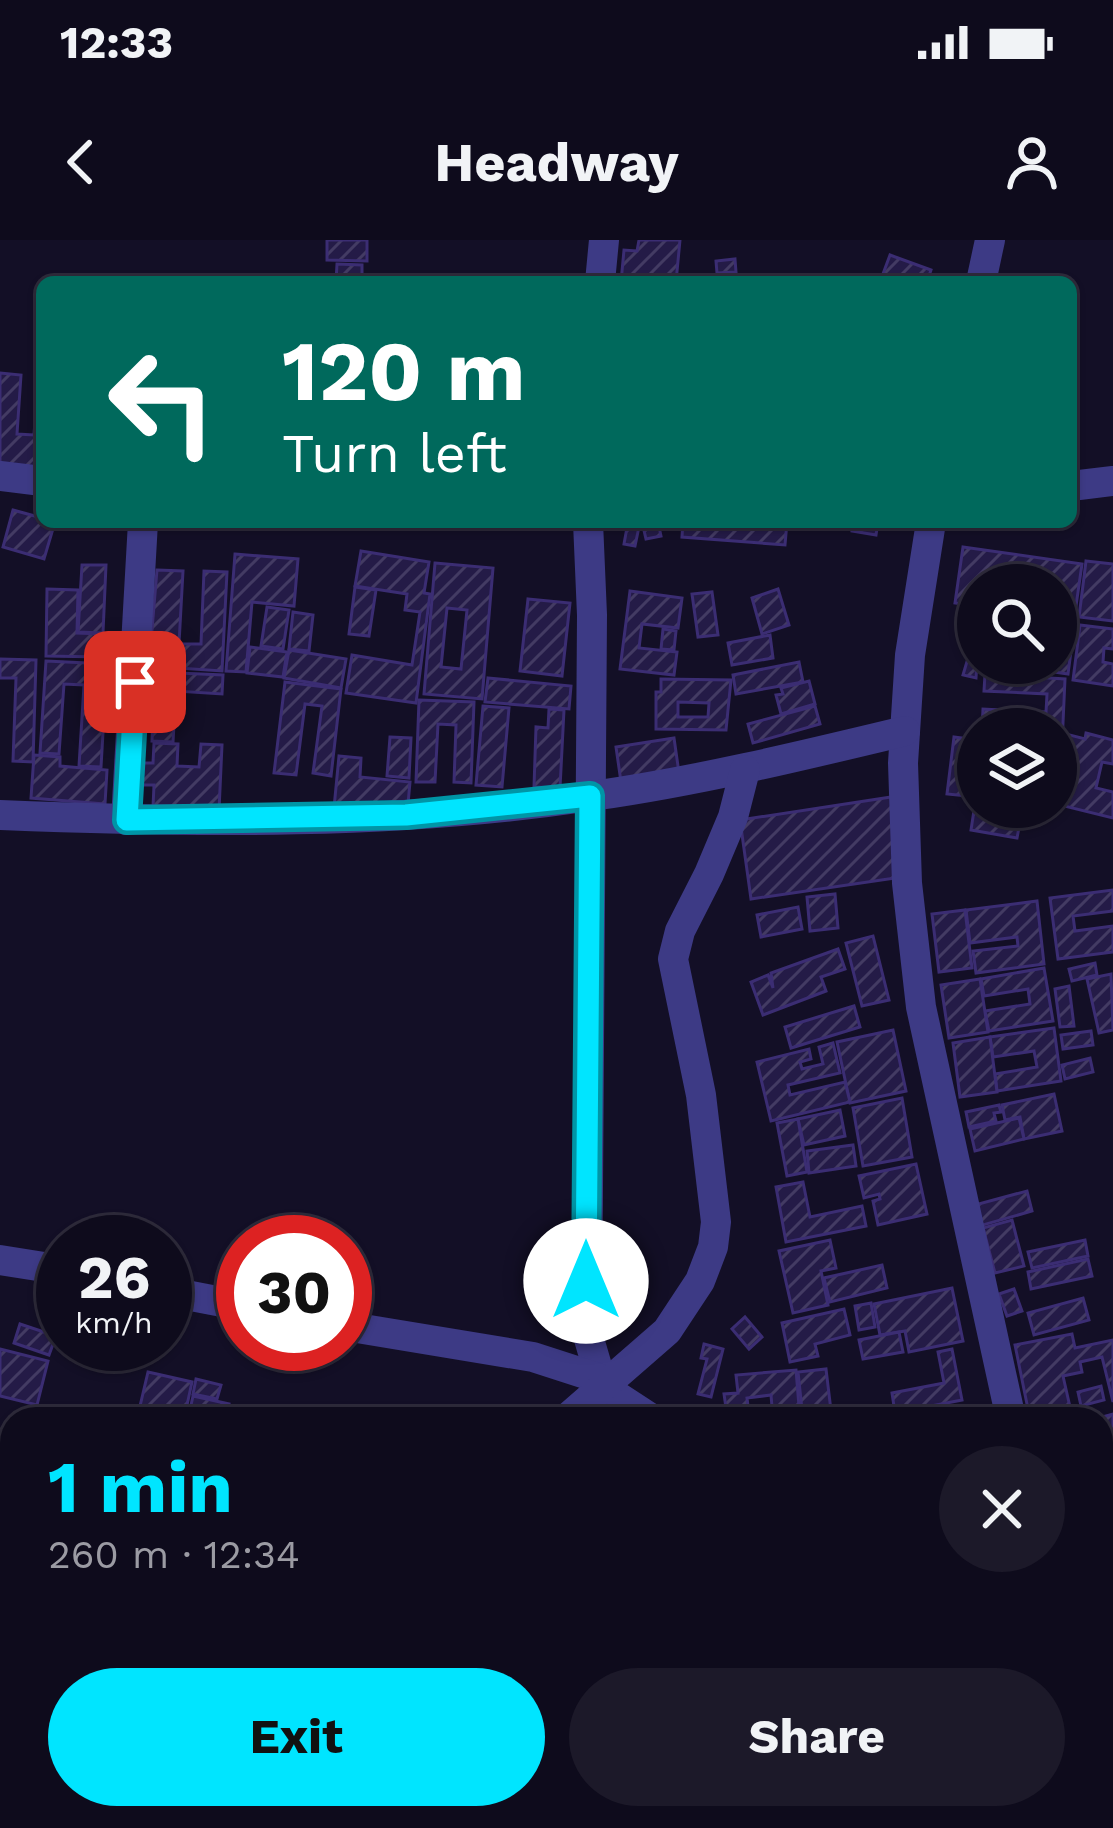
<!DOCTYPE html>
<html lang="en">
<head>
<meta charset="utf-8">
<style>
	:root { --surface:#0e0b1c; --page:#1c1929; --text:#f1f3f6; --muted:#9b9ba3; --line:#2e2b3b; --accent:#00e5ff }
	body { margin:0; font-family:"Work Sans",sans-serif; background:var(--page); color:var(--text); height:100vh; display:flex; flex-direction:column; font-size:45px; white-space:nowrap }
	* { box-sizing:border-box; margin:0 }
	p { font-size:39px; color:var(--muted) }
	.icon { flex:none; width:66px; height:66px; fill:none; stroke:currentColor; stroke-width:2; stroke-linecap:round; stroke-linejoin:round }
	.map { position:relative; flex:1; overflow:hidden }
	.sheet { position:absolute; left:0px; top:1167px; width:1113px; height:423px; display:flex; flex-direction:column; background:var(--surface); border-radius:36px 36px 0 0; box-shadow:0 3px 9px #0004,0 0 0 3px var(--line) }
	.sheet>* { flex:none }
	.banner { position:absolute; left:36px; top:36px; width:1041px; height:252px; border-radius:18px; box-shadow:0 3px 9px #0004,0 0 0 3px var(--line); background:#00695c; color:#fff; overflow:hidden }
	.buttons { position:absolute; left:957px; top:324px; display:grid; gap:24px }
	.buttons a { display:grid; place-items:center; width:120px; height:120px; border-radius:50%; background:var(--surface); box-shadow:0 3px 9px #0004,0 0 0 3px var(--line); font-size:60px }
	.speed { position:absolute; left:36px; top:975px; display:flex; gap:24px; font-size:60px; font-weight:700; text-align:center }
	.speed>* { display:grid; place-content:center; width:156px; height:156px; border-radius:50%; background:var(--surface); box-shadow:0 3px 9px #0004,0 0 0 3px var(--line); line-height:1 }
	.speed small { font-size:30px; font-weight:400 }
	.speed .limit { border:18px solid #d22; background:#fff; color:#111 }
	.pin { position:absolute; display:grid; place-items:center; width:102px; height:102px; color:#fff; margin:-51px; border-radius:24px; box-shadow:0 6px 18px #0006 }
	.me { position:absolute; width:132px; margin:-66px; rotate:0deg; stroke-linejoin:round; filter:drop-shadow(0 0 9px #0008) }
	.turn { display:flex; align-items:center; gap:42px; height:252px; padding:0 48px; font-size:54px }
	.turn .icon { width:156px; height:156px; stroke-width:2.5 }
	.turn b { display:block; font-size:84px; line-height:102px }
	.round { display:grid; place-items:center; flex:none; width:126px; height:126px; border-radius:63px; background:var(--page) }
	.head { display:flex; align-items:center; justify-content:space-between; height:204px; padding:0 48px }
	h1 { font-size:72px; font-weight:700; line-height:90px; color:var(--accent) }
	.primary-button { display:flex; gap:24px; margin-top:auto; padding:24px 48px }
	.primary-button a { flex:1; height:138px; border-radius:72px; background:var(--accent); color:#111; font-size:48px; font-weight:700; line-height:138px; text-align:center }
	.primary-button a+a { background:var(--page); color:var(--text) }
	.status { display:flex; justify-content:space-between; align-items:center; height:84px; padding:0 60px; background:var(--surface); direction:ltr }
	.status svg { height:33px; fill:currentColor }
	header { display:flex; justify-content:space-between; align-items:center; height:156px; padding:0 48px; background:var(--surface); font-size:54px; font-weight:700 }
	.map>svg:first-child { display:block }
</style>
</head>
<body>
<div class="status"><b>12:33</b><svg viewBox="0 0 49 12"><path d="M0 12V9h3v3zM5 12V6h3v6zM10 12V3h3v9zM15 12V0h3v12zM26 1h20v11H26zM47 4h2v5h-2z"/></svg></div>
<header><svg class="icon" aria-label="back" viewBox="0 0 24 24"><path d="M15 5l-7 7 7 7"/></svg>Headway<svg class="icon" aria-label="person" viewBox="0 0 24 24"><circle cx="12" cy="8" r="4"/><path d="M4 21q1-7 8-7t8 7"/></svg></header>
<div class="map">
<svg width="1113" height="1588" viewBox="0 0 1113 1588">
	<defs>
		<pattern id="building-hatch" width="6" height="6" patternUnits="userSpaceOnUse" patternTransform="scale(3)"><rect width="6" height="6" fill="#241b47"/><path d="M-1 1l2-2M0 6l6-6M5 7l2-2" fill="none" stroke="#433b63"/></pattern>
	</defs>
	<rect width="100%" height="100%" fill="#130f26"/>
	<!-- building -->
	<g fill="url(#building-hatch)" stroke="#3b2d73" stroke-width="3" fill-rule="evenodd">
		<path d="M327 0H367V21L327 20Z"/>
		<path d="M639 0H680L676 42H621L624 10 637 11Z"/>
		<path d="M890 15 931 30 927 42H880Z"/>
		<path d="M735 19 736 32 717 33 716 21Z"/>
		<path d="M337 24 362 25V42H336Z"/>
		<path d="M0 133 21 135 17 194 34 195 38 137H42V228L0 226Z"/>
		<path d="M13 270 42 278V282H55L44 319 3 307Z"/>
		<path d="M628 282H640L635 306 624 304Z"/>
		<path d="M642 282H658L661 296 646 299Z"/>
		<path d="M683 282H787L785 305 682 297Z"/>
		<path d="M853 282H878L876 295 852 291Z"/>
		<path d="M963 307 1082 324 1074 380 1056 377V345L1003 336 1002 345H978V366L955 363Z"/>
		<path d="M361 311 429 322 424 353 430 354 416 463 346 453 352 415 412 425 420 372 405 370 407 354 355 346Z"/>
		<path d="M235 314 298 319 294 366 252 362 246 432 226 431Z"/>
		<path d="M1086 321 1113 324V381L1079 377Z"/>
		<path d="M435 323 493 328 482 459 424 454ZM447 368 467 370 461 429 441 427Z"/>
		<path d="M82 325H106L103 393 78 392Z"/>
		<path d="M157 330 183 331 179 404H201L204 331 227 332 222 431 149 426Z"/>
		<path d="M355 347 376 350 369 396 349 394Z"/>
		<path d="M47 349 78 350 77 393 103 394 102 417 46 416Z"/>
		<path d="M778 349 789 385 762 394 752 358Z"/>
		<path d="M630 351 682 358 678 388 642 384 639 408 677 412 674 435 620 429Z"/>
		<path d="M712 352 718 395 698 397 692 354Z"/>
		<path d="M528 359 570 363 562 436 520 431Z"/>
		<path d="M267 367 289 370 283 409 261 406Z"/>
		<path d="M293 372 313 375 309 411 289 409Z"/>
		<path d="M1056 379 1075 381 1068 434 1047 431 1048 423H1056Z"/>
		<path d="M1080 385 1113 389V409L1104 408 1103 422 1113 424V446L1073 440Z"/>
		<path d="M663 389 676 391 674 410 661 409Z"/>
		<path d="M770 395 773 418 732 425 728 403Z"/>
		<path d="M250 407 287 412 283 437 247 433Z"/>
		<path d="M971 408 978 410 976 438 963 435Z"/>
		<path d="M289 410 346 419 341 448 284 438Z"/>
		<path d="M0 419 36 420 33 522 13 521 16 438H0Z"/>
		<path d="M46 421 107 424 101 527 79 526 84 445 64 444 59 514 40 513Z"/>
		<path d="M799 422 803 442 736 454 733 435Z"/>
		<path d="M1001 423H1047L1046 432 1001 430Z"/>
		<path d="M155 432 223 435 222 454 176 451 173 502 152 501Z"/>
		<path d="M985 434 1065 439 1062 505 1056 504V489H982L983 469 1046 472 1047 454 984 451Z"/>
		<path d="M488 438 571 446 569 469 485 462Z"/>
		<path d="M661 439 731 440 726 490 656 489V452H661ZM678 462 709 463 708 477H678Z"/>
		<path d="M809 441 815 464 781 474 776 455 783 454 781 448Z"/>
		<path d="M285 442 341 449 331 536 313 533 322 466 305 464 296 535 274 533Z"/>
		<path d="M419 460 474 462 471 543 454 542 456 485 438 484 435 542H416Z"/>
		<path d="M483 466 509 468 502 547 476 545Z"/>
		<path d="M815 466 820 484 753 503 748 484Z"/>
		<path d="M549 469 564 470 560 548 534 547 536 487 548 488Z"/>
		<path d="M1086 493 1113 500V524L1102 522 1096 548 1113 552V578L1056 564 1070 495 1085 499Z"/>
		<path d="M390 497 411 498 409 538 387 536Z"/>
		<path d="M954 497 978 500V557L947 554Z"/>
		<path d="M674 498 680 540 622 549 616 507Z"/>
		<path d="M154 503 178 504 177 526 199 527 201 504 222 505 219 571 153 567 154 545H140L141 523H153Z"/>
		<path d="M34 515 60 517V526L107 530 105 564 31 558Z"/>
		<path d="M339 516 361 518 360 537 410 542 407 575 334 568Z"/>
		<path d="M891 557 902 637 751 659 740 580Z"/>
		<path d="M975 564 1022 572 1017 598 971 590Z"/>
		<path d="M1113 650V671L1073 676 1075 691 1113 686V712L1058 719 1050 658Z"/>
		<path d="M835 654 838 688 810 691 807 657Z"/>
		<path d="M1037 661 1044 724 976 733 973 711 1018 706 1017 697 970 703 966 670Z"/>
		<path d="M798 667 802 689 761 697 757 675Z"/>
		<path d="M965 670 972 728 939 732 932 674Z"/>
		<path d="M873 696 889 760 862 766 846 703Z"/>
		<path d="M838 709 845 729 821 737 826 751 763 775 751 742 768 735 773 748 771 733Z"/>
		<path d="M1095 723 1097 735 1072 741 1069 729Z"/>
		<path d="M1044 728 1053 781 989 791 985 771 1030 764 1028 749 984 756 981 739Z"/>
		<path d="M1111 734 1113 790 1099 793 1087 739Z"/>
		<path d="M980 739 988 792 949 798 941 745Z"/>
		<path d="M1069 746 1074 786 1060 787 1055 749Z"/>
		<path d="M854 766 860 787 791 808 785 787Z"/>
		<path d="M1054 788 1061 841 997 851 995 834 1037 827 1034 811 993 817 990 797Z"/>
		<path d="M893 790 906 851 850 863 837 802Z"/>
		<path d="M1091 791 1093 805 1063 809 1061 795Z"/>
		<path d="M990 797 997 852 960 857 953 803Z"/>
		<path d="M833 803 840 833 788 845 790 855 845 842 850 862 771 881 757 822 809 809 811 819 800 822 802 829 823 824 819 807Z"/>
		<path d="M1090 818 1093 832 1065 839 1062 825Z"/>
		<path d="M1054 854 1062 891 1024 899 1020 877 1005 880 1002 865Z"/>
		<path d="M902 858 912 917 863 926 853 868Z"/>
		<path d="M999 865 1001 872 994 873 996 881 969 887 966 872Z"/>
		<path d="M840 870 845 896 804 905 798 879Z"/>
		<path d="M1019 878 1024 899 975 911 970 889Z"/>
		<path d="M798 879 807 932 787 936 777 883Z"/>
		<path d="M853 905 856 926 809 933 807 911Z"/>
		<path d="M916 924 927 974 878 985 873 961 880 959 879 954 864 958 859 936Z"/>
		<path d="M803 942 810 977 862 966 866 986 786 1002 776 947Z"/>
		<path d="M1027 951 1032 971 976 987 971 966Z"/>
		<path d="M1012 980 1024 1026 995 1033 983 988Z"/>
		<path d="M830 1000 836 1028 821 1031 828 1065 793 1073 779 1011Z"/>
		<path d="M1085 1000 1088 1016 1032 1028 1028 1012Z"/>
		<path d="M1088 1019 1092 1036 1031 1049 1028 1032Z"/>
		<path d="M882 1025 887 1048 830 1062 824 1038Z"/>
		<path d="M952 1048 963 1101 909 1112 905 1091 880 1095 874 1064Z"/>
		<path d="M1014 1049 1022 1071 1007 1076 999 1054Z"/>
		<path d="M1083 1058 1089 1080 1034 1095 1028 1073Z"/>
		<path d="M871 1063 875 1087 859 1090 855 1066Z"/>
		<path d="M844 1069 850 1095 815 1104 818 1116 790 1122 782 1083Z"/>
		<path d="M745 1077 762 1097 749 1109 732 1089Z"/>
		<path d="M20 1084 56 1096 49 1115 14 1103Z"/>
		<path d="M899 1092 903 1112 863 1119 859 1100Z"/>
		<path d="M1072 1094 1075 1108 1113 1100V1162L1102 1117 1080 1122 1082 1132 1063 1136 1072 1176 1030 1179 1015 1105Z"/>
		<path d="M704 1104 723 1109 711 1157 698 1154 707 1119 701 1118Z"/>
		<path d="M0 1109 48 1121 37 1165 0 1156Z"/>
		<path d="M952 1109 962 1160 895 1173 892 1153 944 1143 938 1112Z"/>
		<path d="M826 1129 832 1179H803L798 1132Z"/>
		<path d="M796 1130 800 1179H773L771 1155 747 1158 748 1166 726 1168 724 1154 738 1153 736 1135Z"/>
		<path d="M148 1132 192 1142 184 1179H137Z"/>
		<path d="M196 1139 221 1145 217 1159 193 1154Z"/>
		<path d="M1101 1146 1104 1160 1081 1166 1078 1152Z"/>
		<path d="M193 1156 229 1164 226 1179H188Z"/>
		<path d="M726 1169 757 1171 756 1179H725Z"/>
		<path d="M1113 1174V1221L1106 1223 1101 1205V1179H1095Z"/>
		<path d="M1113 1231V1259L1101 1267V1240Z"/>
		<path d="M192 1578H253L241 1588H199Z"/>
		<path d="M407 1578H441L446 1588H390Z"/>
		<path d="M658 1578H676L685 1588H648Z"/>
	</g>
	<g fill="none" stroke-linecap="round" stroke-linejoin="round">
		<!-- minor -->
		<g stroke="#3d3a85" stroke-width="30">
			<path d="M600 42 604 0"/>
			<path d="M981 42 990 0"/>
			<path d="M0 236 42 241"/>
			<path d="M1071 246 1113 241"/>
			<path d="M588 282 592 375 587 1092 603 1147 652 1179"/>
			<path d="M931 282 910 415 903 523 907 643 921 767 1011 1179"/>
			<path d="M0 575C197 583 397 585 592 556 698 541 801 516 905 491"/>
			<path d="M126 580 143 282"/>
			<path d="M0 1020 63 1030"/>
			<path d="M165 1051 243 1066"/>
			<path d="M345 1086 533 1117 598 1138"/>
			<path d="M566 1179 667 1091 700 1041 713 1007 716 982 701 855 673 719 680 691 709 634 733 577 745 530"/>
			<path d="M1101 1348 1113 1359"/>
			<path d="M106 1588 118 1578"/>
			<path d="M506 1588 512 1578"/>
		</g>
	</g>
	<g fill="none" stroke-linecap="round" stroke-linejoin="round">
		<!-- route casing -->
		<g stroke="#0095a6" stroke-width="30">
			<path id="route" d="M135 442 127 580 406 575 590 556 586 1041"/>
		</g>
		<!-- route -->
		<use href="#route" stroke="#00e5ff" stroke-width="21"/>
	</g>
</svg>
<div class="buttons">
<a><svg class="icon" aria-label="search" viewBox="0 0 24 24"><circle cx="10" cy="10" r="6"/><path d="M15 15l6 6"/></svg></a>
<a><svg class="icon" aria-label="layers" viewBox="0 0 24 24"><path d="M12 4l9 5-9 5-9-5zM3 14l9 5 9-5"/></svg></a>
</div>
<div class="speed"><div>26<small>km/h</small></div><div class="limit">30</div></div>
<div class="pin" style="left:135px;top:442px;background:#d93025"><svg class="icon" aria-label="arrive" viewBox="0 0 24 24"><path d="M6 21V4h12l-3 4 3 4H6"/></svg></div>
<svg class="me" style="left:586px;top:1041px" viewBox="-20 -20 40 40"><circle r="19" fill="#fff"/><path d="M0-13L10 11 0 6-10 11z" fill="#00e5ff"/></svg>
<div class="banner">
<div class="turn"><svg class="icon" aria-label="left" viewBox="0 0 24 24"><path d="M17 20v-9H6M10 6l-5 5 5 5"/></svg><div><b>120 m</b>Turn left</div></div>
</div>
<section class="sheet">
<div class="head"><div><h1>1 min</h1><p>260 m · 12:34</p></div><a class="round"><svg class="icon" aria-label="close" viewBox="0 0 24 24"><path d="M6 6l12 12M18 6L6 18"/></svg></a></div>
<div class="primary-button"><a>Exit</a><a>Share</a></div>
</section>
</div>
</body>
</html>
